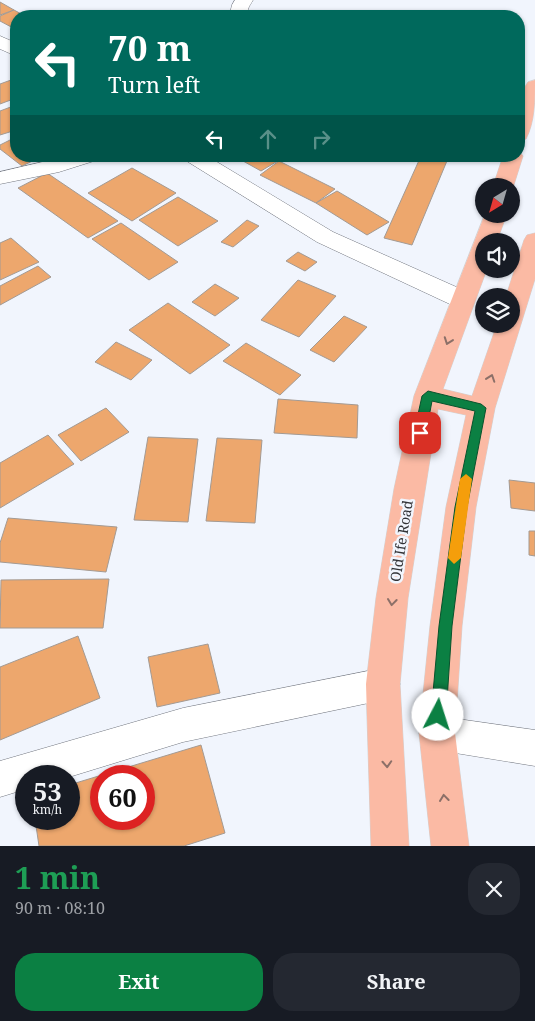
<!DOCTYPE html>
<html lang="en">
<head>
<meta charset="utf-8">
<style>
	:root { --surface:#171b24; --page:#242831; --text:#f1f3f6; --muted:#9ea1a6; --accent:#0b8043 }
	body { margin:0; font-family:"Noto Serif",serif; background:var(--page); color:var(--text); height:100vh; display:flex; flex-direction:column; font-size:19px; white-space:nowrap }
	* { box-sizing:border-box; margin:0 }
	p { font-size:16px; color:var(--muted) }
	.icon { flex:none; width:28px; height:28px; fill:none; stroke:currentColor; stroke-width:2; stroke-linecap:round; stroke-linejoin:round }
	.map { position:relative; height:846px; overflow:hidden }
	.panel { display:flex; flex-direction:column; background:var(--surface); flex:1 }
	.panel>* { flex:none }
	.guide { position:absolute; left:10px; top:10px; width:515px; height:152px; border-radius:20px; box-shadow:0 1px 4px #0004; background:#00695c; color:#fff; overflow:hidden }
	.needle { width:32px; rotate:217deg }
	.controls { position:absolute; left:475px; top:178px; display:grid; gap:10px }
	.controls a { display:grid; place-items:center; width:45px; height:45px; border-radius:50%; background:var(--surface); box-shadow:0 1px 4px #0004; font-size:25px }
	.speed { position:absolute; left:15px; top:765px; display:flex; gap:10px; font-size:25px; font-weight:700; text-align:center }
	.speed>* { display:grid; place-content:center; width:65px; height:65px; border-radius:50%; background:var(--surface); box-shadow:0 1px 4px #0004; line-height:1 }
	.speed small { font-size:12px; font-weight:400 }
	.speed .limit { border:8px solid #d22; background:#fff; color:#111 }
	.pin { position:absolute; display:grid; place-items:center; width:42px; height:42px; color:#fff; margin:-21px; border-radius:10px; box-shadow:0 2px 8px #0006 }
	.me { position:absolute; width:55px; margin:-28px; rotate:5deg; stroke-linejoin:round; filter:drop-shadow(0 0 4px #0008) }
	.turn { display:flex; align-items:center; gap:18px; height:105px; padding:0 15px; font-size:22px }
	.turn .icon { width:65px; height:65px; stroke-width:2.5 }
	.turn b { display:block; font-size:35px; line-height:42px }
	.lanes { display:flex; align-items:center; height:48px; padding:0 15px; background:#0003; justify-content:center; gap:25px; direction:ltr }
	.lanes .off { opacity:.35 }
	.round { display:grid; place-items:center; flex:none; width:52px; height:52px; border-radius:20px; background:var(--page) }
	.head { display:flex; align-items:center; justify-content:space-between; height:85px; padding:0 15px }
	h1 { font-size:30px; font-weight:700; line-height:38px; color:#1e9e55 }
	.button { display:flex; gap:10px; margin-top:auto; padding:10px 15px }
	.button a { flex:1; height:58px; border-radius:20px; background:var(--accent); color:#fff; font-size:20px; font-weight:700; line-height:58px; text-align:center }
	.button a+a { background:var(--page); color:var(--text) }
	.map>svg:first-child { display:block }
</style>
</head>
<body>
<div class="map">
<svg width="535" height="846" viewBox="0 0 535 846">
	<rect width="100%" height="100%" fill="#f1f5fd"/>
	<!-- building -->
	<g fill="#eda76d" stroke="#a39a93" fill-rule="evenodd">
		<path d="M0 2 14 10 0 15Z"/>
		<path d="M14 10 25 16H16L15 29 0 21V16Z"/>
		<path d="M11 80 16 85V98L0 104V84Z"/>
		<path d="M16 105V130L0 135V111Z"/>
		<path d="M16 137V156H43L22 166 0 149V145Z"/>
		<path d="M234 156H275L281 159 261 171Z"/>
		<path d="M421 156H449L412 245 384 238Z"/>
		<path d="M279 161 335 189 316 203 260 175Z"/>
		<path d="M132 168 176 193 132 221 88 193Z"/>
		<path d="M47 173 118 221 88 238 18 188Z"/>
		<path d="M337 191 359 204 389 222 367 235 316 203Z"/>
		<path d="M178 197 218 221 178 246 139 220Z"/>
		<path d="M247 220 259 226 233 247 221 242Z"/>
		<path d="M121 223 178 262 149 280 92 239Z"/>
		<path d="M11 238 39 262 0 280V243Z"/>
		<path d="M298 252 317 262 305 271 286 261Z"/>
		<path d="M38 266 51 277 0 305V286Z"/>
		<path d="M298 280 336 296 299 337 261 320Z"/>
		<path d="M215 284 239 298 215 316 192 302Z"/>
		<path d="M168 303 230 345 190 374 129 330Z"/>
		<path d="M344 316 367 327 334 362 310 350Z"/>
		<path d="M116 342 152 360 131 380 95 362Z"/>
		<path d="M246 343 301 375 280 395 223 361Z"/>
		<path d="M278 399 358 405 357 438 274 433Z"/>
		<path d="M106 408 129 432 81 461 58 435Z"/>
		<path d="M48 435 74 464 0 508V463Z"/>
		<path d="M148 437 198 439 188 522 134 520Z"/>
		<path d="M217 438 262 440 255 523 206 521Z"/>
		<path d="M509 480 535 483V511L511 508Z"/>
		<path d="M8 518 117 527 106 572 0 562V543Z"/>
		<path d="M529 531H535V556L529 555Z"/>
		<path d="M109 579 103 628H0L1 580Z"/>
		<path d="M78 636 100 698 0 740V667Z"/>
		<path d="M208 644 220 693 157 707 148 657Z"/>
		<path d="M201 745 225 833 184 846H39L35 819H69V785ZM101 776H144V819H101Z"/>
	</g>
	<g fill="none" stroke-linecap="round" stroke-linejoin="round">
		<!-- minor casing -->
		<g stroke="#72767f" stroke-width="1">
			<g id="minor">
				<path d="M235 0H253C249 7 246 9 250 16H233L230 13 232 5Z"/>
				<path d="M0 36 16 43V56L0 49Z"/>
				<path d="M68 156H100L97 160 59 172 0 184V172Z"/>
				<path d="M182 156H207L333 232 472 294 475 300 472 306 463 308 454 306 317 242 185 160Z"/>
				<path d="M383 668 395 673 400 684 395 695 383 700 183 742 69 777 26 776V789L0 797V761L183 708Z"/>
				<path d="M437 716 535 730V766L437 750 425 745 419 733 425 721Z"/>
			</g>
		</g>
		<!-- major casing -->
		<g stroke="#d2d2d3" stroke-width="1">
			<g id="major">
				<path d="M535 80C535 100 535 122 526 139L519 141C519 121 516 99 528 82Z"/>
				<path d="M519 151 523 156 512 191 511 186H493L503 156H519Z"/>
				<path d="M485 214H507L497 241H484V269H487L443 389 472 396 497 324H511V296H506L524 240 527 235 535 233V279L495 408 476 507 462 626 455 733 469 846H431L419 733 430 626 446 507 466 415 438 409 408 598 400 684 409 846H371L366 684 376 598 394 489 414 396Z"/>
			</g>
		</g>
		<!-- minor -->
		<use href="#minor" fill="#fff" fill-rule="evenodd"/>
		<!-- major -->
		<use href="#major" fill="#fbbaa4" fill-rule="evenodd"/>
	</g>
	<!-- one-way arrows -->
	<defs><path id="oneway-chevron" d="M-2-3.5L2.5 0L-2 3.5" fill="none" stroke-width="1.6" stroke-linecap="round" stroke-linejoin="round" transform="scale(1.25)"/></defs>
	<g stroke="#8c7068">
		<use href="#oneway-chevron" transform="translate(448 341) rotate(110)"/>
		<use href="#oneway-chevron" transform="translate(491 378) rotate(-71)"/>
		<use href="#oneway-chevron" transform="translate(392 602) rotate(97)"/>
		<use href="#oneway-chevron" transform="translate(387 764) rotate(87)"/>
		<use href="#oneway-chevron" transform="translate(444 798) rotate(-97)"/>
	</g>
	<!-- route -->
	<path fill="#0b8043" stroke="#07532c" d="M428 391 481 404 486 408 467 507 452 626 446 715 443 720 438 722 433 720 431 715 439 626 455 507 475 411 432 401 426 433 424 436H416L414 433 422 396Z"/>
	<!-- slow -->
	<path fill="#f59e0b" d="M466 474 472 479 461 558 454 564 448 558 460 479Z"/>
	<g text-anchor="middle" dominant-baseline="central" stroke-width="5" stroke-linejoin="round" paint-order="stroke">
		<!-- street labels -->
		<g font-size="14" fill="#323337" stroke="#f1f5fd">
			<text transform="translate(401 541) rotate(-81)">Old Ife Road</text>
		</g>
	</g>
</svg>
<div class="controls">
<a><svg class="needle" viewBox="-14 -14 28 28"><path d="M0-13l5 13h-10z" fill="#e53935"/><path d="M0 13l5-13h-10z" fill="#9ea1a6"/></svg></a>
<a><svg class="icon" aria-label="sound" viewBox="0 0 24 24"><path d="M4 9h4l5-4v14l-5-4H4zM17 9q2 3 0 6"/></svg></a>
<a><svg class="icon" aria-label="layers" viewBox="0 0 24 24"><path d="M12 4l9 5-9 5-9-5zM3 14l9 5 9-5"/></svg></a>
</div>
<div class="speed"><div>53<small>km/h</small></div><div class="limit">60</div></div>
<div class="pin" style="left:420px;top:433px;background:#d93025"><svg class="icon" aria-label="arrive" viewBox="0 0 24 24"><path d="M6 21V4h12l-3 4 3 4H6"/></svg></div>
<svg class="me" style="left:438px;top:715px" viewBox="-20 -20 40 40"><circle r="19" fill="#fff"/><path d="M0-13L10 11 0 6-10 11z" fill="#0b8043"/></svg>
<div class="guide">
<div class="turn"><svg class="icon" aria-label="left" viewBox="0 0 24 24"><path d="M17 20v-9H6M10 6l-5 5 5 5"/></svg><div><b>70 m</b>Turn left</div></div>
<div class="lanes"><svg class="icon" aria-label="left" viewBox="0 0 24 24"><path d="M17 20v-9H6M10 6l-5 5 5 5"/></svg><svg class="icon off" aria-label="ahead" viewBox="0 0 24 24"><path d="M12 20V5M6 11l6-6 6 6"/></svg><svg class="icon off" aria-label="right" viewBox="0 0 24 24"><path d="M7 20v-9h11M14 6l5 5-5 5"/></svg></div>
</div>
</div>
<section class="panel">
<div class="head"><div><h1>1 min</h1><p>90 m · 08:10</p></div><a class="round"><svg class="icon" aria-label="close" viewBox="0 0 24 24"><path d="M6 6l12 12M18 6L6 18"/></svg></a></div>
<div class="button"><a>Exit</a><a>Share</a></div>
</section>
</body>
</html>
